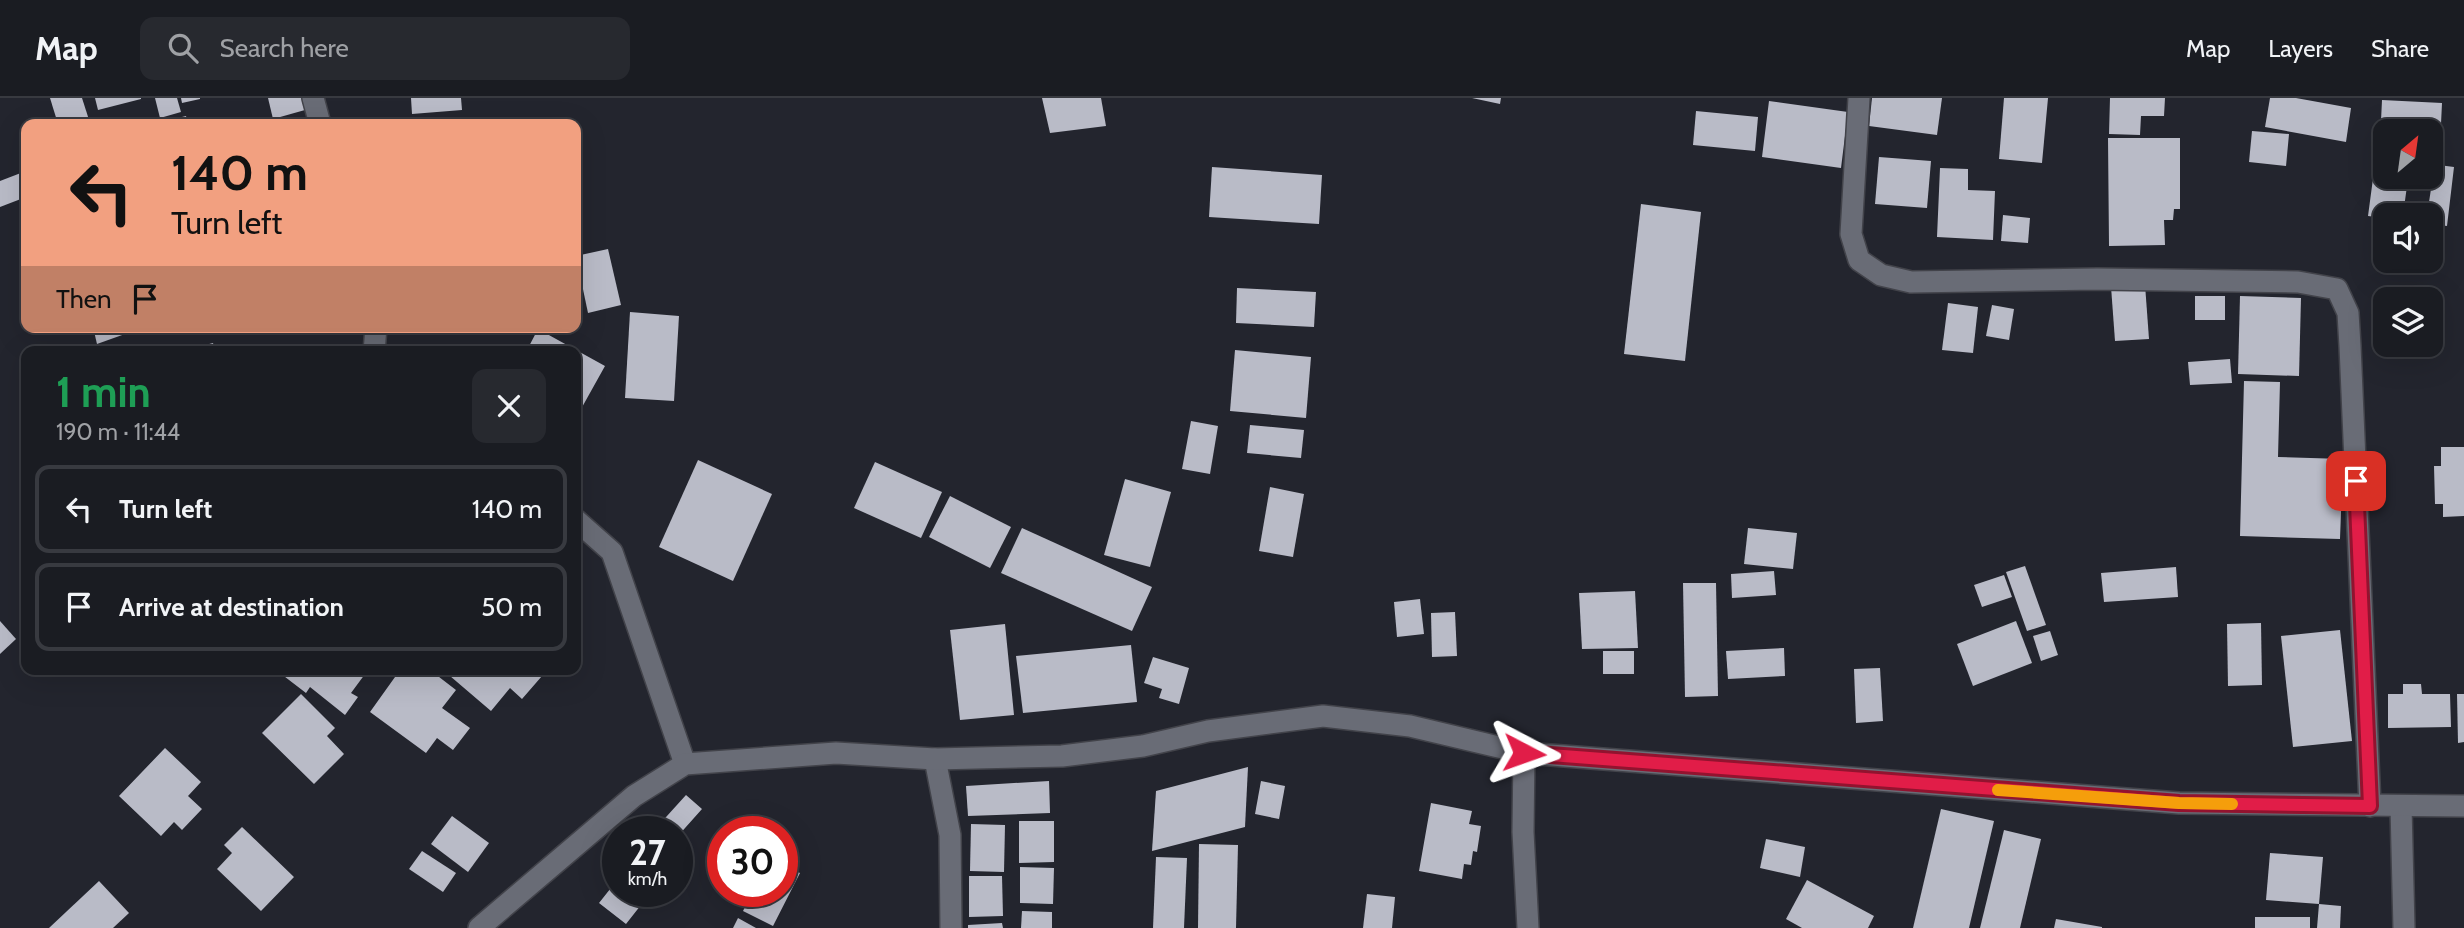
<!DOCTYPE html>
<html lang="en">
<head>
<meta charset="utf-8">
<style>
	:root { --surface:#1a1c22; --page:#27292f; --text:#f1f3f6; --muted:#9fa1a5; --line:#383a40 }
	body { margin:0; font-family:Cabin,sans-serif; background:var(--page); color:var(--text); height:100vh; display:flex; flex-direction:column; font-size:26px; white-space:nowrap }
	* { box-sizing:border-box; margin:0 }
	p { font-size:23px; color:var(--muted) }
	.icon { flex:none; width:38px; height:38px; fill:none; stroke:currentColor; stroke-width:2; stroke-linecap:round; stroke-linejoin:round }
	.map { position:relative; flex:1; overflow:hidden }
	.sheet { position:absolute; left:21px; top:248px; width:560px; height:329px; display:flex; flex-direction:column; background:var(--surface); border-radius:14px; box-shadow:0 7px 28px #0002,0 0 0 2px var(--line) }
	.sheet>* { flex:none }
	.top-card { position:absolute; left:21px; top:21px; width:560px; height:214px; border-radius:14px; box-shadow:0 7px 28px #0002,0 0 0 2px var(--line); background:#f2a080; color:#111; overflow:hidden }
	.needle { width:46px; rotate:29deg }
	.controls { position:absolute; left:2373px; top:21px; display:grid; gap:14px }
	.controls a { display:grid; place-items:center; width:70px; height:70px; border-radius:14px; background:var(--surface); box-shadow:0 7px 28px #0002,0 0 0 2px var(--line); font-size:35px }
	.speed { position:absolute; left:602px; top:718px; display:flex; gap:14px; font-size:35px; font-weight:700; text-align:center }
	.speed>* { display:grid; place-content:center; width:91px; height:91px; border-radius:50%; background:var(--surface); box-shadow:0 7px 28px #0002,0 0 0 2px var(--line); line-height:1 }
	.speed small { font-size:18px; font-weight:400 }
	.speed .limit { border:10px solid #d22; background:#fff; color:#111 }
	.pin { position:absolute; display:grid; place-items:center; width:60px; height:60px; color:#fff; margin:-30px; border-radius:14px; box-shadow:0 4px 10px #0006 }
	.me { position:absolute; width:77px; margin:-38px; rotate:94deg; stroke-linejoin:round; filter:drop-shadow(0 0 5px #0008) }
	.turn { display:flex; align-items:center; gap:24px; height:147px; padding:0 35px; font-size:32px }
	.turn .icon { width:91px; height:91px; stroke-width:2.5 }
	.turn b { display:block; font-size:49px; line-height:60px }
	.then { display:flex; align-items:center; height:66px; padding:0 35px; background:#0003; gap:14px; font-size:26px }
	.round { display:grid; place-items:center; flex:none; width:74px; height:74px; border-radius:14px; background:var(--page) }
	.overview { display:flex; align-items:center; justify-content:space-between; height:119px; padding:0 35px }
	h1 { font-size:42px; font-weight:700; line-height:52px; color:#1e9e55 }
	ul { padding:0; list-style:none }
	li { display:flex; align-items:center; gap:21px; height:88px; margin:0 14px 10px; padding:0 21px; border:4px solid var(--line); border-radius:14px }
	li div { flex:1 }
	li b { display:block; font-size:26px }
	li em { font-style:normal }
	header { display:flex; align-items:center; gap:42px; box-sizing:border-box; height:98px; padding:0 35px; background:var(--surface); border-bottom:2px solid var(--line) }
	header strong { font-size:33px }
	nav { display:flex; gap:38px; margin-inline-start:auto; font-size:24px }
	.search { width:490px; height:63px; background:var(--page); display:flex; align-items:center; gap:18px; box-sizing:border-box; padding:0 24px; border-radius:14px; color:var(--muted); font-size:26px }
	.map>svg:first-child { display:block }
</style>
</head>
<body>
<header>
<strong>Map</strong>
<div class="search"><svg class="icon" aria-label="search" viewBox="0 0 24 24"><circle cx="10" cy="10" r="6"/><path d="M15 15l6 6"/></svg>Search here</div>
<nav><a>Map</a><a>Layers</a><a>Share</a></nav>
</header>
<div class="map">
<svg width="2464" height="830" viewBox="0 0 2464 830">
	<rect width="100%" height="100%" fill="#23252e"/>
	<!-- building -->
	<g fill="#b9bbc7">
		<path d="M50 0H82L90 25 58 26Z"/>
		<path d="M95 0H141V1L98 12Z"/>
		<path d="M155 0H177L181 14 160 20Z"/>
		<path d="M181 0H200V1L182 5Z"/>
		<path d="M268 0H302L305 12 273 21Z"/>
		<path d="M411 0H461L462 12 412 16Z"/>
		<path d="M1042 0H1101L1106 28 1050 35Z"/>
		<path d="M1472 0H1501L1500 6Z"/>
		<path d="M1872 0H1942L1937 37 1869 28Z"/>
		<path d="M2004 0H2048L2042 65 1999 61Z"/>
		<path d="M2110 0H2165L2164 18H2141L2140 37 2109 36Z"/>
		<path d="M2270 0H2296L2351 10 2346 44 2265 29Z"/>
		<path d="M2382 2 2442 5 2440 47 2431 46V33H2385V44H2380Z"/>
		<path d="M1769 3 1848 14 1841 70 1762 59Z"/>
		<path d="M1696 13 1758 19 1755 53 1693 47Z"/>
		<path d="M186 18 188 26H159L158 25Z"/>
		<path d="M278 22 279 26H248V24Z"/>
		<path d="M2252 33 2289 36 2286 68 2249 64Z"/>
		<path d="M2108 40H2180V111H2174L2173 122H2164L2165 147 2109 148Z"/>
		<path d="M2376 58 2385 59V79H2431V66L2454 69 2447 128 2431 126V117H2427L2431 91 2407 88 2403 117H2385V120L2368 118Z"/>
		<path d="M1879 59 1931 63 1927 110 1875 106Z"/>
		<path d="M1212 69 1322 77 1319 126 1209 119Z"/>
		<path d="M1940 70 1968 71V92L1995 93 1993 142 1937 139Z"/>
		<path d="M26 73V99L0 109V83Z"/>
		<path d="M1641 106 1701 114 1685 263 1624 256Z"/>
		<path d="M2003 117 2030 120 2028 145 2001 143Z"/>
		<path d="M2377 122 2385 124V152L2372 149Z"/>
		<path d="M608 151 621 207 588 215 576 158Z"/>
		<path d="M2144 173 2149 241 2115 243 2110 175Z"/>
		<path d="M1237 190 1316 194 1314 229 1236 225Z"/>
		<rect x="2195" y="198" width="30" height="24"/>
		<path d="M2240 198 2301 200 2299 278 2238 276Z"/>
		<path d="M1948 205 1978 209 1973 255 1942 252Z"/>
		<path d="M1992 207 2014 211 2009 242 1986 238Z"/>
		<path d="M630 214 679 218 674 303 625 300Z"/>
		<path d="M93 229H123L125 236 97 246Z"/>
		<path d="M538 231 605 268 576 320V254H526Z"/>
		<path d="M213 245 215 254H183V253Z"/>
		<path d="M1235 252 1311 259 1306 320 1230 313Z"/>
		<path d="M2230 261 2232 285 2190 287 2188 264Z"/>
		<path d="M2244 283 2280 284 2278 359 2343 361 2340 441 2240 438Z"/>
		<path d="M1191 323 1218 328 1210 376 1182 371Z"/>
		<path d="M1250 327 1304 332 1301 360 1247 355Z"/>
		<path d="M2441 349H2464V418L2443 419V406H2435L2434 368H2441Z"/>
		<path d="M698 362 772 396 733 483 659 449Z"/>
		<path d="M875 364 942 394 921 440 854 410Z"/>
		<path d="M1125 381 1171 394 1150 469 1104 457Z"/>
		<path d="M1270 389 1304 396 1293 459 1259 453Z"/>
		<path d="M950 398 1011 429 990 470 929 439Z"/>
		<path d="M1022 430 1152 489 1132 533 1001 475Z"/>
		<path d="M1748 430 1797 435 1793 471 1744 466Z"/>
		<path d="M2025 468 2046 527 2027 533 2006 474Z"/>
		<path d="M2176 469 2178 499 2104 504 2101 475Z"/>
		<path d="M1774 473 1776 497 1732 500 1731 476Z"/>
		<path d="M2004 477 2012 499 1982 509 1974 487Z"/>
		<path d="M1683 485H1716L1718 598 1685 599Z"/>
		<path d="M1635 493 1638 550 1582 551 1579 495Z"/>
		<path d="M1420 501 1424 536 1397 539 1394 504Z"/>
		<path d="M1455 514 1457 558 1432 559 1431 515Z"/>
		<path d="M0 523 16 541 0 556Z"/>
		<path d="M2016 523 2032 565 1973 588 1957 546Z"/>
		<path d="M2261 525 2262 587 2228 588 2227 526Z"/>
		<path d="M1005 526 1014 617 960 622 950 532Z"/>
		<path d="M2340 532 2352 643 2293 649 2281 538Z"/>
		<path d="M2050 533 2058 557 2041 563 2033 538Z"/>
		<path d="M1131 547 1137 604 1023 615 1016 558Z"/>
		<path d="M1784 550 1785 578 1728 581 1726 553Z"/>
		<rect x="1603" y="553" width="31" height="23"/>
		<path d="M1153 559 1189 570 1179 606 1159 600 1162 591 1144 585Z"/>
		<path d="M1880 570 1883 623 1856 625 1854 571Z"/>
		<path d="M276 572H368L351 595 358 599 345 617 310 589 306 595Z"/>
		<path d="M400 572H430L456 592 442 610 470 630 453 652 437 640 426 655 370 614Z"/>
		<path d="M443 572H535L542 578 522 601 510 590 491 613Z"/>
		<path d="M2403 586H2421L2422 596H2450L2451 629 2388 630V596H2403Z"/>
		<path d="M301 596 335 630 327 638 344 656 314 686 262 635Z"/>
		<path d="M2457 596H2464V644L2458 645Z"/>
		<path d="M165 650 201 684 188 698 202 711 182 732 174 724 161 738 119 698Z"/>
		<path d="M1248 669 1245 729 1152 753 1156 693Z"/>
		<path d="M1049 683 1050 715 968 718 966 688Z"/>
		<path d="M1261 683 1285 688 1279 721 1255 716Z"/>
		<path d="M686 697 702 711 677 739V733H662L657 729Z"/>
		<path d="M1431 705 1472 713 1469 726 1481 728 1477 754 1473 753 1471 767 1464 766 1462 781 1419 773Z"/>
		<path d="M1941 711 1994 723 1969 830H1913Z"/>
		<path d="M452 718 489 745 468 774 431 746Z"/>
		<path d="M1019 723H1054V764L1019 765Z"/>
		<path d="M971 726 1005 727 1004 774 970 773Z"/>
		<path d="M242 729 294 779 261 813 217 771 232 755 224 747Z"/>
		<path d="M2004 732 2041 741 2020 830H1980Z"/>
		<path d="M1766 741 1805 749 1800 779 1760 770Z"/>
		<path d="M1199 746 1238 747 1236 830H1198Z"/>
		<path d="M422 753 456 775 443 794 409 771Z"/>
		<path d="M2270 755 2323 759 2319 806 2266 802Z"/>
		<path d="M1156 759 1187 760 1184 830H1153Z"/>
		<path d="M782 767 800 775 773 828 743 813 753 793H782Z"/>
		<path d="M1020 769 1054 770 1053 806 1020 805Z"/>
		<path d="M969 778H1002L1003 818 969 819Z"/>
		<path d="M618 781V793H652L626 826 599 805Z"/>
		<path d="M1807 782 1874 818 1868 830H1802L1786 821Z"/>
		<path d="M99 783 129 815 113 830H49Z"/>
		<path d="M1367 796 1395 799 1392 830H1363Z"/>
		<path d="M2319 806 2341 808 2340 830H2317Z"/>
		<path d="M1022 813 1052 814V830H1021Z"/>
		<rect x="2255" y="819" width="55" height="11"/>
		<path d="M738 820 756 830H733Z"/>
		<path d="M2056 821 2102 829V830H2054Z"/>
		<path d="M1002 825 1003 830H968V827Z"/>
	</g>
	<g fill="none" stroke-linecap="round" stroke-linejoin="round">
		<!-- street casing -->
		<g stroke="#42434a" stroke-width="24">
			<g id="street">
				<path d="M313 0 320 26"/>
				<path d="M1859 0 1851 136 1859 162 1881 177 1911 184 2097 181 2298 184 2337 191 2348 215 2350 248 2370 708"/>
				<path d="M374 254 376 229"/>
				<path d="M576 422 612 454 685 666"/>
				<path d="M1524 655 1523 734 1528 830"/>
				<path d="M935 661 950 737 951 830"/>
				<path d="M2401 709 2404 830"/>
				<path d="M479 830 634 698 685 666 836 655 935 661 1062 658 1143 648 1208 633 1323 618 1410 628 1524 655 2179 705 2464 708"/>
			</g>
		</g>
		<!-- street -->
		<use href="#street" stroke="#696c76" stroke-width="21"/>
	</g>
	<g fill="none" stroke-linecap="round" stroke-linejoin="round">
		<!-- route casing -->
		<g stroke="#92132f" stroke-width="18">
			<path id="route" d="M1524 655 2179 705 2370 708 2356 383"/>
		</g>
		<!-- route -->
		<use href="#route" stroke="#e11d48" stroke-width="12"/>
		<!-- slow -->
		<path stroke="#f59e0b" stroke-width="12" d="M1998 692 2179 705 2232 706"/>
	</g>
</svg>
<div class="controls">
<a><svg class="needle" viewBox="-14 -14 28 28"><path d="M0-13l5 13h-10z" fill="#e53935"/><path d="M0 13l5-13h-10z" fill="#9fa1a5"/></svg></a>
<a><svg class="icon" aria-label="sound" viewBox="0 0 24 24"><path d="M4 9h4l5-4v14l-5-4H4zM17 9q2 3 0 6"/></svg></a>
<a><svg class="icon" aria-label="layers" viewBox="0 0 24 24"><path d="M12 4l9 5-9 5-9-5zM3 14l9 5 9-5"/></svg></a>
</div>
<div class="speed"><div>27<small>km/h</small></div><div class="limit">30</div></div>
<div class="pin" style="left:2356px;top:383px;background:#d93025"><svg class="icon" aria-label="arrive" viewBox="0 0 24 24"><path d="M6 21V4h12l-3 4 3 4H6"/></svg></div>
<svg class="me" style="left:1524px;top:655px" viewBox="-20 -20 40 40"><path d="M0-17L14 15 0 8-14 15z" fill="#e11d48" stroke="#fff" stroke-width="4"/></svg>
<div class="top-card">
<div class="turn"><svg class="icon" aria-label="left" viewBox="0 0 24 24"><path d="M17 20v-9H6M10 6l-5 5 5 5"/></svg><div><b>140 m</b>Turn left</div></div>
<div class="then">Then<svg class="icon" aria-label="arrive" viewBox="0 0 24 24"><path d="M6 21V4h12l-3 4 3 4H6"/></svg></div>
</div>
<section class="sheet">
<div class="overview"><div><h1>1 min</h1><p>190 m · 11:44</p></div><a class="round"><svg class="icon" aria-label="close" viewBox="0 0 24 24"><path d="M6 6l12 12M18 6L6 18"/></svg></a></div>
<ul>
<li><svg class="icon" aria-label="left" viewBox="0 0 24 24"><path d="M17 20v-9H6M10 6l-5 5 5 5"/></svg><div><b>Turn left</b></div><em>140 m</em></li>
<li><svg class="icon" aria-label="arrive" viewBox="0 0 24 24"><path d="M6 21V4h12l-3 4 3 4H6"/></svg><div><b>Arrive at destination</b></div><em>50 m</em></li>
</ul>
</section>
</div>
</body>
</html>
